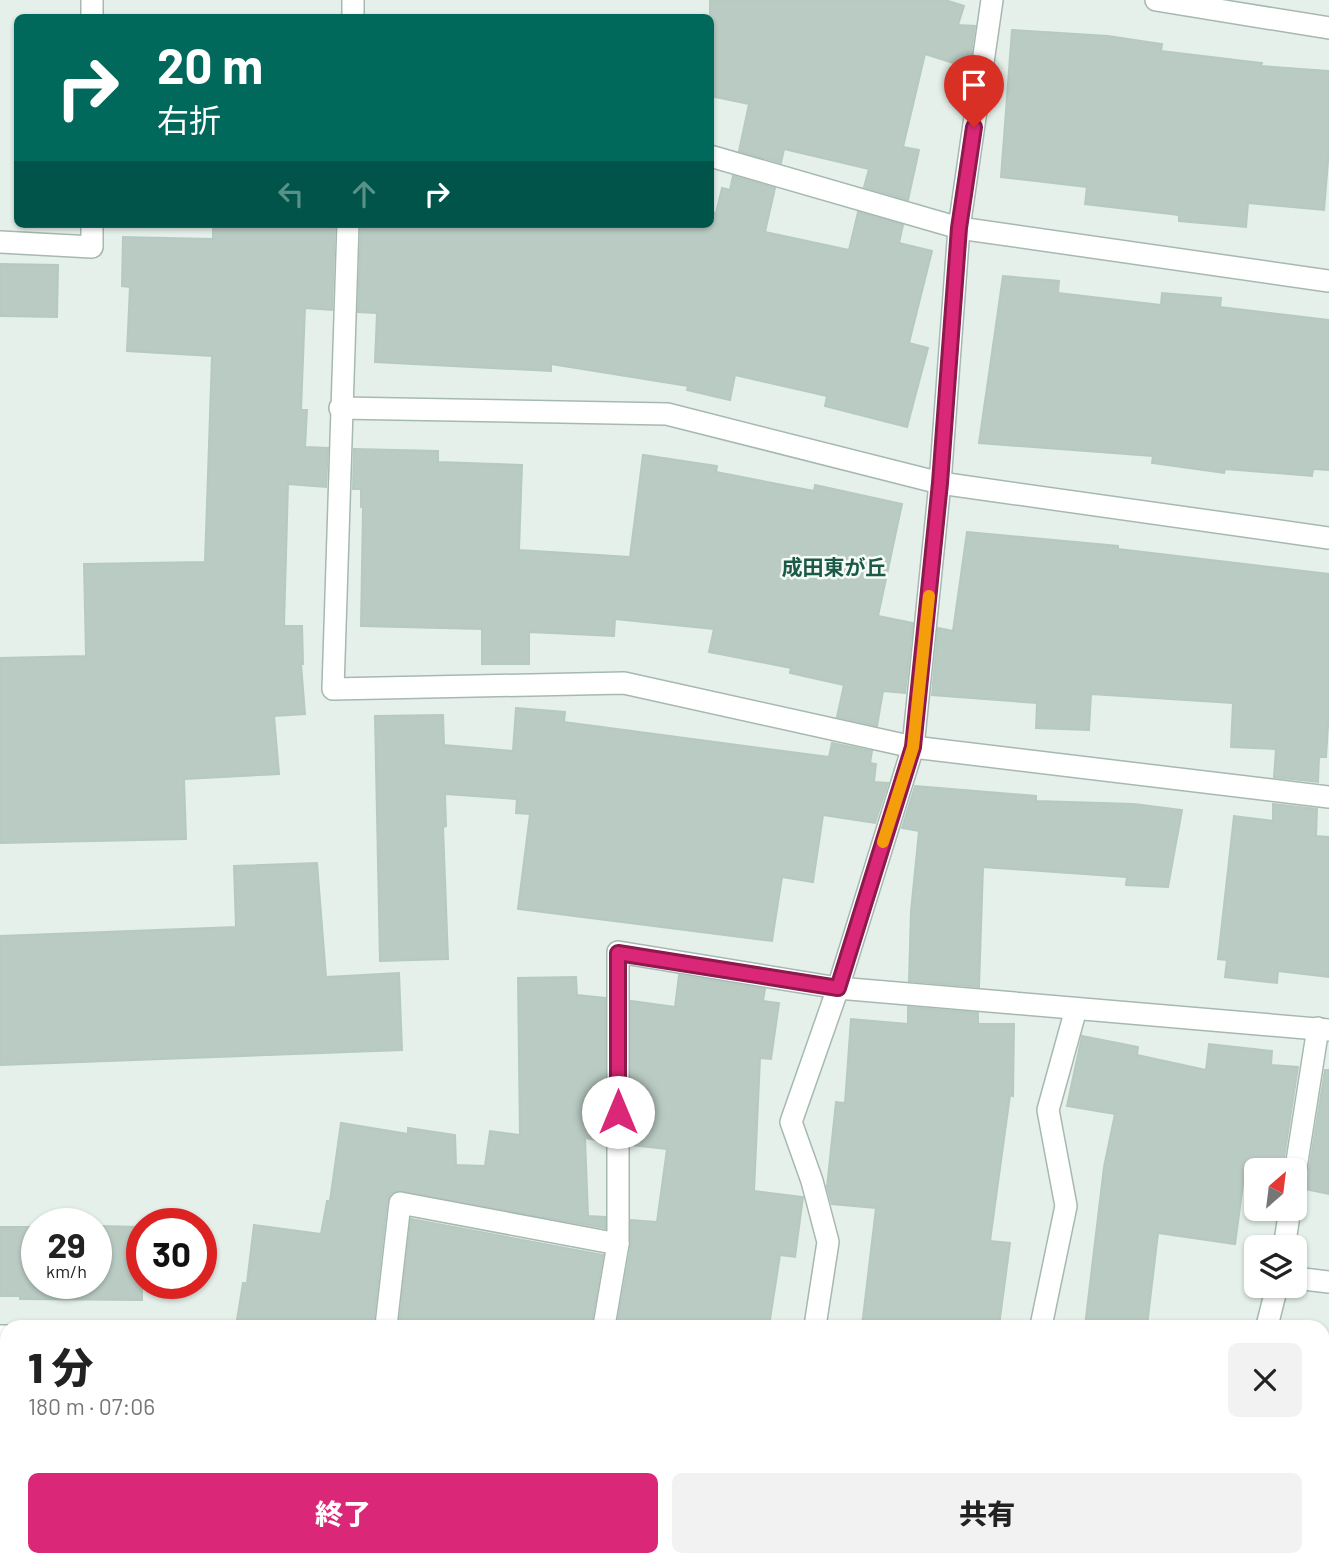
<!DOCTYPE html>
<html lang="ja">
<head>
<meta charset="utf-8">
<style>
	:root { --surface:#fff; --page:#f2f2f2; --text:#222; --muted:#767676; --accent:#db2777 }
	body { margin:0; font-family:Barlow,"Noto Sans JP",sans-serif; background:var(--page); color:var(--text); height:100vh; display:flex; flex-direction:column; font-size:26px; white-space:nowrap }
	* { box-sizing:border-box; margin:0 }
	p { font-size:23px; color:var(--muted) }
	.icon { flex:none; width:38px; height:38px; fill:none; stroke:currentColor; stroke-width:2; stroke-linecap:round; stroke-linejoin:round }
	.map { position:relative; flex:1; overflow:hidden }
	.sheet { position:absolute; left:0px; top:1320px; width:1330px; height:247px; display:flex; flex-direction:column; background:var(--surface); border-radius:21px 21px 0 0; box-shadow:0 2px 5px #0004 }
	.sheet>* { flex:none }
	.banner { position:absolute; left:14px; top:14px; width:700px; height:214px; border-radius:10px; box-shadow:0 2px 5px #0004; background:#00695c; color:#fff; overflow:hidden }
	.needle { width:46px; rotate:28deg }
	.buttons { position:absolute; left:1244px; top:1158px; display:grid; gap:14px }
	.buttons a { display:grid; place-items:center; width:63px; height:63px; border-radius:10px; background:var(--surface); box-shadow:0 2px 5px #0004; font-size:35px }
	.speed { position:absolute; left:21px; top:1208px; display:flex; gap:14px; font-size:35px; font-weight:700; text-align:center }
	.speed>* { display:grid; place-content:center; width:91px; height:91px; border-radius:50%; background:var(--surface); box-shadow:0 2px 5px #0004; line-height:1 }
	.speed small { font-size:18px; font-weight:400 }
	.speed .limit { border:10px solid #d22; background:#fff; color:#111 }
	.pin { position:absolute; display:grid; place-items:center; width:60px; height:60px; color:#fff; margin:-72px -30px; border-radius:50% 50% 50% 0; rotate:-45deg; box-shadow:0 0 7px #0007 }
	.pin .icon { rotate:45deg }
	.me { position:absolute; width:77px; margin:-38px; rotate:0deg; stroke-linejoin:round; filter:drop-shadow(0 0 5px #0008) }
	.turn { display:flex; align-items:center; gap:24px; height:147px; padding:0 28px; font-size:32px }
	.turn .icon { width:91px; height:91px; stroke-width:2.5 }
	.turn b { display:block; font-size:49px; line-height:60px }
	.lanes { display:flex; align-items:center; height:66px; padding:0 28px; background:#0003; justify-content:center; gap:35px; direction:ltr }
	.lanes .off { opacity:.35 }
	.round { display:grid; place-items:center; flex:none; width:74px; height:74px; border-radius:10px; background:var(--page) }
	.summary { display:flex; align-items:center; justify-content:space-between; height:119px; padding:0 28px }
	h1 { font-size:42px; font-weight:800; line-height:52px }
	.cta { display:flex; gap:14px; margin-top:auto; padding:14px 28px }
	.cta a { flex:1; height:80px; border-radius:10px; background:var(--accent); color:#fff; font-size:28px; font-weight:800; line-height:80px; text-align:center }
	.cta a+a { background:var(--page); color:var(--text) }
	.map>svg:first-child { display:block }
</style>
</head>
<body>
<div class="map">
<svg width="1329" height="1566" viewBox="0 0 1329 1566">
	<rect width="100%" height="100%" fill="#e5f0ea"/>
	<!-- building -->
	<g fill="#b9cbc3" stroke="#b6cac0" stroke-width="2">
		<path d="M710 0H945L964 6 958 25 975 26 969 68 925 54 903 147 919 150 908 200 864 187 869 169 784 149 781 163 739 151 749 104 710 96Z"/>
		<path d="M1012 30 1108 36 1162 44 1161 51 1262 63 1261 66 1329 71V149L1324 210 1248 203 1246 227 1179 221V215L1085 204 1087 187 1001 177Z"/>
		<path d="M733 176 775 188 765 232 849 250 858 212 903 225 899 243 932 251 909 343 928 348 907 427 825 406 827 396 735 375 730 400 687 390 688 386 551 364V371L375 362 377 313 358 312 361 224H710V212L716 213 722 188 730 190Z"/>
		<path d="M213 224H335L332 310 305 308 301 410H307L305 447 328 448 326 487 288 484 284 626H302L303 664H301L305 714 274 716 279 774 184 779 186 839 0 843V658L86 656 84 564 205 562 212 356 127 351 130 287 122 286 123 237 213 239Z"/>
		<path d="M0 264 58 265 57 317 0 316Z"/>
		<path d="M1003 276 1059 281 1058 293 1161 305 1162 293 1221 298 1220 307 1329 320V470L1313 469 1312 476 1225 469 1224 473 1152 463 1153 456 979 443Z"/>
		<path d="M354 449 438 451V462L522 465 519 550 630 557 643 455 717 466 716 472 814 491 815 485 902 504 878 616 913 623 905 693 883 691 877 726 837 717 844 685 790 673 791 668 709 652 714 629 615 619 614 636 529 632V664H482V629L361 626 363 508 361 507V489H353Z"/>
		<path d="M967 532 1118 546V549L1329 574V710L1326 757H1319L1318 782 1274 777 1276 749 1231 747 1233 703 1091 694 1089 730 1036 728 1037 703 932 695 938 628 953 631Z"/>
		<path d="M516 708 565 712 564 722 829 757 832 743 872 751 870 763 876 764 874 782 888 783 875 823 823 815 813 882 782 877 772 941 518 909 530 814 516 813 517 799 445 794 446 826 443 827 448 959 380 961 375 716 443 715 444 745 513 751Z"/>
		<path d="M915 786 1036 796V801L1134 804 1182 810 1168 887 1126 885 1127 877 983 867 979 987 909 981 911 911 919 831 902 828Z"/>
		<path d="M1273 804 1317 809 1316 836 1329 837V977L1278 971 1277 983 1225 977 1227 960 1218 959 1234 816 1273 821Z"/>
		<path d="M317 863 326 977 399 973 402 1050 0 1065V936L236 927 234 866Z"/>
		<path d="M679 975 765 989 763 1001 779 1003 771 1059 760 1058 754 1191 803 1197 795 1257 780 1255 769 1326H617L631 1246V1220L657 1222 667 1149 631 1145V1001L675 1007Z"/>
		<path d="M576 977 577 995 605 998V1141L585 1138 588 1216 605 1217V1228L396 1191 390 1194 387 1202 373 1326H236L243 1283H247L254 1225 321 1234 327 1201H330L341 1123 408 1134V1128L455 1135 456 1165 485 1166 490 1131 520 1135 518 978Z"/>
		<path d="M908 1007 978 1013V1024H1014L1013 1096 1010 1095 990 1241 1010 1243 999 1326H963L919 1320 918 1326H862L876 1208 832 1204 827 1187 836 1102 845 1103 851 1019 908 1024Z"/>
		<path d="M1082 1036 1138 1047 1137 1055 1206 1070 1209 1044 1272 1051 1271 1065 1298 1067 1282 1171H1256V1180L1244 1177 1235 1244 1158 1233 1147 1326H1085L1104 1167 1115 1114 1067 1106Z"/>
		<path d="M1325 1070H1329V1194L1295 1187 1305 1183 1308 1176Z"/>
		<path d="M411 1219 603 1255 591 1326H399Z"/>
		<path d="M96 1226 142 1227V1300L20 1299V1296H0V1227H37V1283H96Z"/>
	</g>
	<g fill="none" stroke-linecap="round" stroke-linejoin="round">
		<!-- minor casing -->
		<g stroke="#a6b9b1" stroke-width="24">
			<g id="minor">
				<path d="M92 0V18"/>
				<path d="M1156 0 1329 28"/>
				<path d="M353 18V0"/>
				<path d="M710 156 959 228 1329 281"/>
				<path d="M348 224 333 689 624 683 913 747 1329 797"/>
				<path d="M0 242 92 247V224"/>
				<path d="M340 408 667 414 940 483 1329 538"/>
				<path d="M1295 1174 1318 1028"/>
				<path d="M1284 1248 1290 1209"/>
				<path d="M1295 1278 1329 1282"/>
				<path d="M386 1326 400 1203 618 1244"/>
				<path d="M604 1326 618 1244V952L838 988 1329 1030"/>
				<path d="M815 1326 828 1242 812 1181 791 1122 838 988 913 747 940 483 959 228 992 0"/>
				<path d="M1041 1326 1066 1206 1048 1110 1076 1009"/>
				<path d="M1267 1326 1277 1286"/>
				<path d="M0 1336H7"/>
				<path d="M1323 1506 1329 1507"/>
				<path d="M548 1559V1566"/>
				<path d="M853 1559 885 1566"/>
				<path d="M774 1566V1559"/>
				<path d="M992 1566 994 1559"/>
				<path d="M1214 1566 1216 1559"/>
			</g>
		</g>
		<!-- minor -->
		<use href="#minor" stroke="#fff" stroke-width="21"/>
	</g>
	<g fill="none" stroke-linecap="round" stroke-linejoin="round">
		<!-- route casing -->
		<g stroke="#8e194d" stroke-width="18">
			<path id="route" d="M618 1112V953L838 988 913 747 940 483 959 228 974 127"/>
		</g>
		<!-- route -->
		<use href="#route" stroke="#db2777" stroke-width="12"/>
		<!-- slow -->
		<path stroke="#f59e0b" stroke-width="12" d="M883 842 913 747 929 596"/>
	</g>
	<g text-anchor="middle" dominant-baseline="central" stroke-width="5" stroke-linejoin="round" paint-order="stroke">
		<!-- neighbourhood labels -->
		<g font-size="21" font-weight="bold" fill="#1a5a46" stroke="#f6fbf8">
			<text x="834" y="566">成田東が丘</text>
		</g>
	</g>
</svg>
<div class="buttons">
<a><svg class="needle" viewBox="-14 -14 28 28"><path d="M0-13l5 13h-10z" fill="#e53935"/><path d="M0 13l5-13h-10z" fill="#767676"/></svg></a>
<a><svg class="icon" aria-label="layers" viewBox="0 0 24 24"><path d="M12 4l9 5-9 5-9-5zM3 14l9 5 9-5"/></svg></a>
</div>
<div class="speed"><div>29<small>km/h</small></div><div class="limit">30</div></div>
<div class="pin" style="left:974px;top:127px;background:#d93025"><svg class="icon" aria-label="arrive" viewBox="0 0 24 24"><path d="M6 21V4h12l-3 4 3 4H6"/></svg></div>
<svg class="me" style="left:618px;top:1112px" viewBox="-20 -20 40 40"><circle r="19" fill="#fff"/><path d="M0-13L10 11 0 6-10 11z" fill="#db2777"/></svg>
<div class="banner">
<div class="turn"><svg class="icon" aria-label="right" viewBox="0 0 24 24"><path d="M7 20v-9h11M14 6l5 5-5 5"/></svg><div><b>20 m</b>右折</div></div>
<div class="lanes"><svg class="icon off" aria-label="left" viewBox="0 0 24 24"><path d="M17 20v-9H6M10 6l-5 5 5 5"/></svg><svg class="icon off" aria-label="ahead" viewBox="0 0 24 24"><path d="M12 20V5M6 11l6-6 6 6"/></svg><svg class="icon" aria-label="right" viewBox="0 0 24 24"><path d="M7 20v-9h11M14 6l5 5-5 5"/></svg></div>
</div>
<section class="sheet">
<div class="summary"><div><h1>1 分</h1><p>180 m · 07:06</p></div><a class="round"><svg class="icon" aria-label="close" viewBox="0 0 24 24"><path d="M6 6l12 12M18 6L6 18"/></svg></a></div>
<div class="cta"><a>終了</a><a>共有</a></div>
</section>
</div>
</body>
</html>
